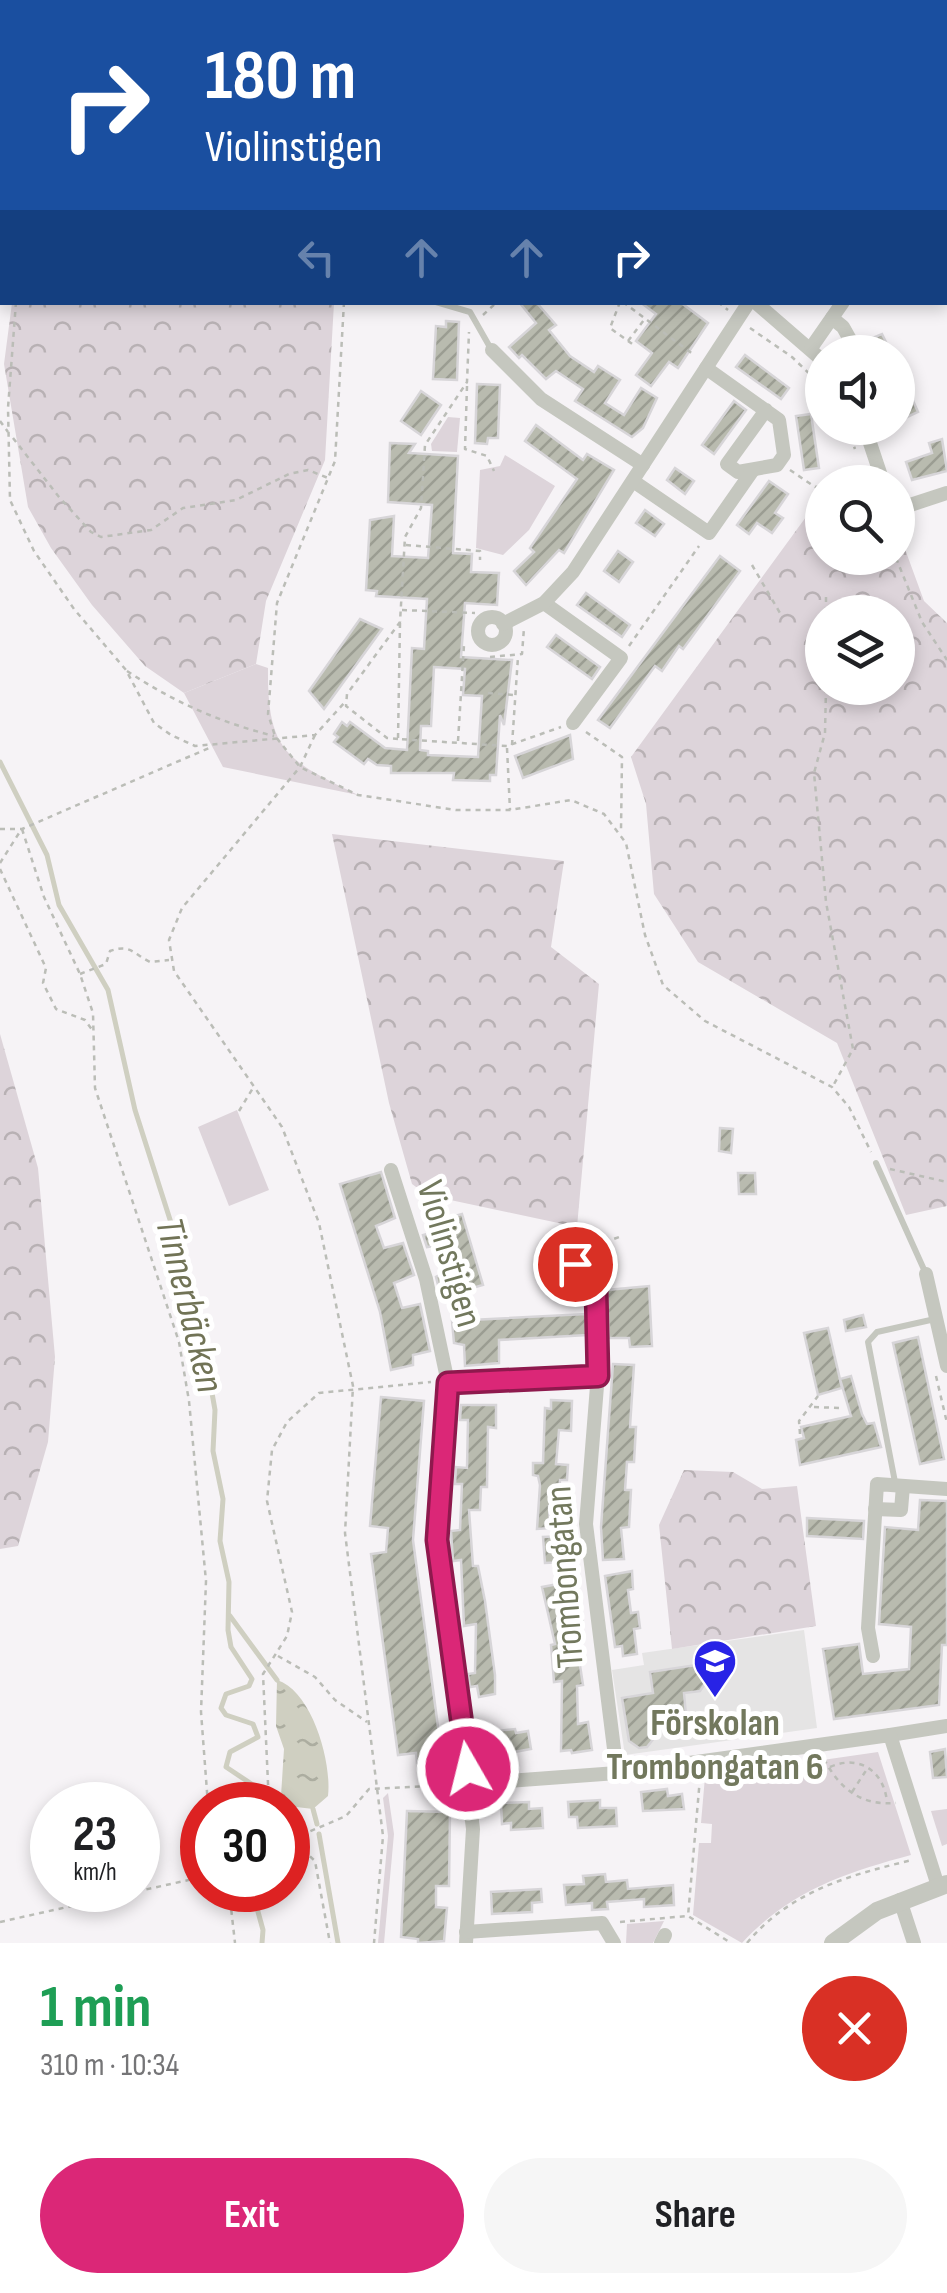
<!DOCTYPE html>
<html lang="en">
<head>
<meta charset="utf-8">
<style>
	:root { --surface:#fff; --page:#f6f6f6; --text:#202124; --muted:#757577; --accent:#db2777 }
	body { margin:0; font-family:"Sofia Sans Condensed",sans-serif; background:var(--page); color:var(--text); height:100vh; display:flex; flex-direction:column; font-size:38px; white-space:nowrap }
	* { box-sizing:border-box; margin:0 }
	p { font-size:32px; color:var(--muted) }
	.icon { flex:none; width:55px; height:55px; fill:none; stroke:currentColor; stroke-width:2; stroke-linecap:round; stroke-linejoin:round }
	.map { position:relative; height:1943px; overflow:hidden }
	.drawer { display:flex; flex-direction:column; background:var(--surface); flex:1 }
	.drawer>* { flex:none }
	.guide { position:absolute; left:0px; top:0px; width:948px; height:305px; box-shadow:0 5px 15px #0003; background:#1a4fa0; color:#fff; overflow:hidden }
	.fabs { position:absolute; left:805px; top:335px; display:grid; gap:20px }
	.fabs a { display:grid; place-items:center; width:110px; height:110px; border-radius:50%; background:var(--surface); box-shadow:0 5px 15px #0003; font-size:50px }
	.speed { position:absolute; left:30px; top:1782px; display:flex; gap:20px; font-size:50px; font-weight:700; text-align:center }
	.speed>* { display:grid; place-content:center; width:130px; height:130px; border-radius:50%; background:var(--surface); box-shadow:0 5px 15px #0003; line-height:1 }
	.speed small { font-size:25px; font-weight:400 }
	.speed .limit { border:15px solid #d22; background:#fff; color:#111 }
	.pin { position:absolute; display:grid; place-items:center; width:85px; height:85px; color:#fff; margin:-42px; border:5px solid #fff; border-radius:50%; box-shadow:0 2px 10px #0007 }
	.me { position:absolute; width:110px; margin:-55px; rotate:352deg; stroke-linejoin:round; filter:drop-shadow(0 0 8px #0008) }
	.turn { display:flex; align-items:center; gap:35px; height:210px; padding:0 40px; font-size:45px }
	.turn .icon { width:130px; height:130px; stroke-width:2.5 }
	.turn b { display:block; font-size:70px; line-height:85px }
	.lanes { display:flex; align-items:center; height:95px; padding:0 40px; background:#0003; justify-content:center; gap:50px; direction:ltr }
	.lanes .off { opacity:.35 }
	.round { display:grid; place-items:center; flex:none; width:105px; height:105px; border-radius:52px; background:var(--page) }
	.summary { display:flex; align-items:center; justify-content:space-between; height:170px; padding:0 40px }
	h1 { font-size:60px; font-weight:700; line-height:75px; color:#1e9e55 }
	.action { display:flex; gap:20px; margin-top:auto; padding:20px 40px }
	.action a { flex:1; height:115px; border-radius:60px; background:var(--accent); color:#fff; font-size:40px; font-weight:700; line-height:115px; text-align:center }
	.action a+a { background:var(--page); color:var(--text) }
	.map>svg:first-child { display:block }
</style>
</head>
<body>
<div class="map">
<svg width="947" height="1943" viewBox="0 0 947 1943">
	<defs>
		<pattern id="forest-crowns" width="20" height="18" patternUnits="userSpaceOnUse" patternTransform="scale(2.5)"><rect width="20" height="18" fill="#ddd4da"/><path d="M2 6a3 3 0 1 1 6 0M12 15a3 3 0 1 1 6 0" fill="none" stroke="#b8b1b4"/></pattern>
		<pattern id="water-ripples" width="26" height="14" patternUnits="userSpaceOnUse" patternTransform="scale(2.5)"><rect width="26" height="14" fill="#cfcfc1"/><path d="M2 4q2-2 4 0t4 0M15 11q2-2 4 0t4 0" fill="none" stroke="#acada0"/></pattern>
		<pattern id="building-hatch" width="6" height="6" patternUnits="userSpaceOnUse" patternTransform="scale(2.5)"><rect width="6" height="6" fill="#b9bbaf"/><path d="M-1 1l2-2M0 6l6-6M5 7l2-2" fill="none" stroke="#9b9d92"/></pattern>
	</defs>
	<rect width="100%" height="100%" fill="#f6f3f6"/>
	<!-- built -->
	<path fill="#e5e4e4" d="M804 1630 817 1728 625 1755 612 1670 644 1665 642 1653Z"/>
	<!-- green -->
	<g fill="#ddd4da">
		<path d="M448 417 460 418 457 452 432 451 431 444Z"/>
		<path d="M505 455 555 486 529 530 503 555 476 548 480 470 500 466Z"/>
		<path d="M256 664 268 668C267 752 287 760 358 795L223 767 184 693Z"/>
		<path d="M237 1110 269 1190 229 1206 198 1127Z"/>
		<path d="M878 1752 911 1855C844 1873 790 1891 742 1943L693 1915 699 1843H711L712 1824 701 1823 705 1777Z"/>
		<path d="M388 1793 394 1834 384 1943H378L388 1836 383 1798Z"/>
		<path d="M947 1809V1844L942 1846 931 1811Z"/>
		<path d="M664 1921 653 1943H626L627 1924Z"/>
	</g>
	<!-- forest -->
	<g fill="url(#forest-crowns)" fill-rule="evenodd">
		<path d="M0 0H265L267 2H2V198Z"/>
		<path d="M12 303H334L325 460 266 601 256 664 184 693 145 666 92 605 51 548 28 507 4 364Z"/>
		<path d="M822 495V558H898V530L924 601 947 623V1206L906 1215 837 1043 698 962 654 894 646 804 631 757ZM898 612V688H822V612Z"/>
		<path d="M332 834 564 861 551 947 599 984 577 1227 427 1195 412 1184 389 1103Z"/>
		<path d="M0 1034 38 1168 55 1357 48 1442 18 1546 0 1549Z"/>
		<path d="M684 1470 733 1472 762 1489 797 1486 816 1626 672 1649 659 1525Z"/>
	</g>
	<!-- water -->
	<path fill="url(#water-ripples)" d="M277 1680C312 1691 332 1762 328 1796L313 1809 288 1806 281 1796 284 1749 276 1726Z"/>
	<g fill="none" stroke-linecap="round" stroke-linejoin="round">
		<!-- stream -->
		<g stroke="#cfcfc1" stroke-width="5">
			<path d="M0 762 47 855 59 905 108 990 135 1110 173 1229 175 1262 200 1325 215 1410 213 1451 223 1499 220 1541 229 1582 228 1630 231 1647 252 1679 249 1686 226 1694 221 1708 226 1715 253 1724 258 1737 230 1752 226 1767 253 1785 254 1798 248 1805"/>
			<path d="M230 1616 277 1680"/>
			<path d="M313 1809 317 1824"/>
			<path d="M319 1834 338 1943"/>
			<path d="M252 1890 263 1930 262 1943"/>
		</g>
	</g>
	<!-- building -->
	<g fill="url(#building-hatch)" stroke="#d7d5d8" stroke-width="2.5" fill-rule="evenodd">
		<path d="M519 302H536L556 325 549 330 570 356 594 372 598 366 620 380 605 403 624 415 641 388 657 398 643 428 632 437 575 401 583 389 556 371 546 379 522 355 519 358 509 347 536 323Z"/>
		<path d="M640 302H680L708 323 678 368 669 362 651 386 636 375 652 353 636 341 656 314Z"/>
		<path d="M446 321 459 322 457 380 433 379 436 326 446 327Z"/>
		<path d="M882 334 891 352H874L868 340Z"/>
		<path d="M745 355 789 388 781 399 736 367Z"/>
		<path d="M898 367 918 412 905 418 898 402Z"/>
		<path d="M477 384 500 385 498 438H488L487 444 475 443Z"/>
		<path d="M421 391 441 405 421 435 401 421Z"/>
		<path d="M734 401 746 410 714 454 702 445Z"/>
		<path d="M811 414 819 468 804 470 796 416Z"/>
		<path d="M536 425 583 460 587 454 614 470 564 553 559 550 526 585 514 571 534 552 530 548 577 479 525 441Z"/>
		<path d="M942 439 947 471 912 480 906 462 932 453 929 443Z"/>
		<path d="M390 443 415 444 409 453 458 456 453 553 472 554 471 572 499 573 497 605 465 603 461 657 512 660 504 725 500 715 496 775H490V781L453 780 454 773H391V766L377 765 368 759 364 764 334 742 338 737 334 734 342 722 347 726 350 722 385 748 407 750 412 648 424 649 427 599 376 596 377 591 366 590 370 520 394 516 392 556 428 558 432 505 388 502ZM434 667 465 669 463 695 482 696 478 757 428 755V751L420 750 421 726H431Z"/>
		<path d="M675 468 694 481 685 494 667 480Z"/>
		<path d="M769 481 788 494 775 513 783 518 772 533 757 523 749 534 737 525Z"/>
		<path d="M645 510 664 524 655 536 636 523Z"/>
		<path d="M618 551 633 562 619 582 604 571Z"/>
		<path d="M720 556 740 571 683 649 679 646 662 671 655 666 610 728 598 720Z"/>
		<path d="M586 593 630 625 622 637 577 605Z"/>
		<path d="M360 619 382 629 324 709 309 691Z"/>
		<path d="M556 635 600 667 592 679 547 647Z"/>
		<path d="M570 735 573 759 523 778 515 756Z"/>
		<path d="M720 1128 733 1129 731 1153 719 1151Z"/>
		<path d="M381 1172 395 1218 376 1226 384 1248 403 1243 414 1275 394 1283 402 1308 420 1304 430 1351 413 1355V1365L391 1370 380 1312 340 1184Z"/>
		<path d="M738 1173H755L756 1194H739Z"/>
		<path d="M462 1214 483 1285 462 1291 457 1283 439 1289 436 1277 454 1267 448 1244 427 1247 423 1235 441 1230 440 1220Z"/>
		<path d="M649 1286 652 1346 630 1347 629 1338H609L607 1290Z"/>
		<path d="M586 1314 587 1335 499 1340V1363L465 1366 464 1345 454 1343 452 1321Z"/>
		<path d="M863 1315 866 1327 846 1331 844 1320Z"/>
		<path d="M828 1328 842 1388 818 1395 804 1333Z"/>
		<path d="M918 1337 944 1459 920 1464 893 1343Z"/>
		<path d="M613 1364 634 1365 630 1427H636L634 1462H627L625 1490H631L629 1527 621 1528 624 1559 603 1560 601 1527Z"/>
		<path d="M851 1376 862 1414 867 1424 874 1423 881 1447 800 1465 796 1440 804 1438 801 1427 851 1416 840 1379Z"/>
		<path d="M381 1397 424 1401 413 1540 441 1749 428 1751 430 1761 417 1763 416 1753 398 1755 371 1554 386 1552 388 1528 370 1526Z"/>
		<path d="M551 1400 572 1401 571 1431 559 1430 556 1464 568 1465 567 1480H560L558 1506H549L550 1528 537 1529 540 1485 538 1476 533 1475V1463H543L545 1408 551 1409Z"/>
		<path d="M461 1405H496V1428L488 1427 487 1487H481L480 1510H469L473 1566H478L485 1601 495 1675V1694L479 1697 477 1686 470 1687 468 1674 475 1673 476 1624 464 1626 461 1560 453 1561 451 1531 460 1530 462 1484H455L456 1467 467 1468 468 1420H460Z"/>
		<path d="M920 1500 947 1501V1645H942L939 1705 834 1719 823 1649 859 1644 863 1674 909 1669 911 1627 879 1624 885 1527 918 1530Z"/>
		<path d="M807 1518 864 1521 863 1539 807 1536Z"/>
		<path d="M564 1536 565 1562 545 1563 543 1537Z"/>
		<path d="M632 1571 633 1589 628 1590 631 1613 638 1612 640 1628 634 1629 637 1654 623 1656 622 1646 615 1647 605 1576Z"/>
		<path d="M558 1584 561 1600 570 1598 575 1627 567 1628 571 1660 579 1659 583 1685 577 1686 578 1724 588 1722 592 1750 572 1753 571 1750 561 1751 562 1681 554 1682 551 1645 555 1644 542 1587Z"/>
		<path d="M696 1665 706 1672 707 1681 700 1691 684 1693 686 1715 683 1720H652L655 1737 647 1747 639 1748 629 1741 622 1698 653 1693 650 1672Z"/>
		<path d="M515 1729 516 1733 528 1731 531 1749 492 1756 489 1732Z"/>
		<path d="M945 1749 947 1777 933 1778 930 1752Z"/>
		<path d="M667 1789 668 1796 682 1794 684 1809 643 1811 641 1792Z"/>
		<path d="M600 1800V1808H616L617 1826 578 1828 577 1817H569L568 1802Z"/>
		<path d="M529 1802V1809L542 1808 543 1828 511 1830V1823L502 1824 501 1803Z"/>
		<path d="M407 1811 450 1812 449 1886H436V1907L447 1908 444 1941 418 1943V1939L401 1937Z"/>
		<path d="M605 1874 606 1882 627 1880 628 1889 673 1885 674 1905 644 1907V1899L607 1902 608 1909 592 1910V1903L566 1905 564 1885 584 1884 583 1876Z"/>
		<path d="M541 1889 542 1902 532 1903V1912L492 1914 491 1892Z"/>
	</g>
	<g fill="none" stroke-linecap="round" stroke-linejoin="round">
		<!-- path -->
		<g stroke="#bbbdb7" stroke-width="2.5" stroke-dasharray="5 5" stroke-linecap="butt">
			<path d="M277 0 278 2"/>
			<path d="M808 0 818 2"/>
			<path d="M828 0V2"/>
			<path d="M420 2V0"/>
			<path d="M651 2V0"/>
			<path d="M656 2 659 0"/>
			<path d="M0 244 2 251"/>
			<path d="M16 302 8 408 10 500 34 551 74 609 126 670 154 723 171 735 195 746 315 735 346 701"/>
			<path d="M344 302 335 461 277 603 268 714 275 736 300 767 358 795 456 810H510L571 800 604 814 626 843 645 935 663 985 705 1021 832 1087 849 1107 871 1152"/>
			<path d="M620 302 610 328 635 346"/>
			<path d="M623 302 694 355"/>
			<path d="M718 302 728 310"/>
			<path d="M483 315 497 302"/>
			<path d="M750 328 792 357 822 386"/>
			<path d="M628 341 644 320"/>
			<path d="M467 386 465 449 487 456 494 471"/>
			<path d="M0 421 8 432"/>
			<path d="M847 428 855 449"/>
			<path d="M13 438 59 497 91 532 101 537 151 530 183 508 236 500 289 474 308 470 328 478"/>
			<path d="M790 470 815 487 822 486"/>
			<path d="M830 482H840"/>
			<path d="M406 545 480 551V560"/>
			<path d="M896 558 922 622 947 660"/>
			<path d="M752 565 780 613"/>
			<path d="M402 610 475 613"/>
			<path d="M826 612V593"/>
			<path d="M400 623 398 739 507 746 561 727"/>
			<path d="M629 646 699 546"/>
			<path d="M490 657 522 654 524 628"/>
			<path d="M127 671C174 702 219 722 274 736"/>
			<path d="M826 688 825 733 814 773 826 902 853 1049 833 1086"/>
			<path d="M488 693 514 695"/>
			<path d="M586 732 622 757 621 830"/>
			<path d="M315 735 300 767 182 908 169 940 174 971 282 1127 319 1223 353 1386 345 1533 383 1836 374 1943"/>
			<path d="M398 739 387 738 346 706 347 694 400 622 405 537 421 508 425 445 467 382 469 332"/>
			<path d="M458 741 464 645"/>
			<path d="M512 745 518 657"/>
			<path d="M507 748 510 810"/>
			<path d="M0 829H22L209 748"/>
			<path d="M22 829 44 897 80 974 93 1013 95 1088 179 1342 189 1401 206 1581 201 1712 208 1805"/>
			<path d="M0 863 21 830"/>
			<path d="M0 869 46 968 43 983 56 1009 85 1020 93 1031"/>
			<path d="M80 974 106 964 110 951C131 944 132 953 150 962L169 960"/>
			<path d="M239 1111 253 1088"/>
			<path d="M890 1169 947 1182"/>
			<path d="M598 1261 605 1242 622 1236"/>
			<path d="M936 1376 947 1423"/>
			<path d="M814 1407 840 1408"/>
			<path d="M800 1434 799 1421 818 1396"/>
			<path d="M577 1578 583 1624"/>
			<path d="M278 1656 315 1677 335 1700 367 1722"/>
			<path d="M824 1759C840 1789 861 1806 896 1803"/>
			<path d="M830 1767C859 1754 884 1771 887 1802"/>
			<path d="M700 1778 688 1916 731 1943"/>
			<path d="M852 1792 867 1769"/>
			<path d="M269 1805 263 1674 287 1636 292 1612 267 1501 272 1450 287 1422 319 1393 431 1382"/>
			<path d="M288 1836 315 1861 330 1943"/>
			<path d="M292 1839 346 1816 369 1789 453 1785"/>
			<path d="M229 1890 235 1943"/>
			<path d="M0 1922 202 1877"/>
			<path d="M620 1922 687 1916"/>
			<path d="M747 1943C790 1891 850 1875 912 1860"/>
		</g>
		<!-- service -->
		<g stroke="#c5c7bf" stroke-width="6">
			<path d="M436 302 470 312 491 349"/>
			<path d="M876 1163 926 1274"/>
			<path d="M895 1482 868 1342 877 1332 935 1319"/>
		</g>
		<!-- minor -->
		<g stroke="#c5c7bf" stroke-width="14">
			<path d="M520 0 521 2"/>
			<path d="M852 0V2"/>
			<path d="M755 302 822 360"/>
			<path d="M832 318 843 327 857 352"/>
			<path d="M811 348 843 302"/>
			<path d="M492 350 541 399 643 465"/>
			<path d="M706 368 779 420 784 455 777 465 738 472 727 464 766 410"/>
			<path d="M865 428 883 482"/>
			<path d="M633 481 709 533 753 470"/>
			<path d="M898 509 947 493"/>
			<path d="M544 603 621 658 573 723"/>
			<circle cx="492" cy="631" r="14"/>
			<path d="M503 624 544 603 573 572 749 302"/>
			<path d="M391 1170 426 1279 448 1383 437 1539 473 1829 466 1943"/>
			<path d="M575 1264 593 1278 596 1288 599 1361 586 1524 617 1773"/>
			<path d="M926 1274 947 1366"/>
			<path d="M448 1383 598 1376"/>
			<path d="M875 1509 901 1510 903 1486"/>
			<path d="M873 1656 868 1628 877 1484 947 1489"/>
			<path d="M890 1735 947 1726"/>
			<path d="M469 1784 617 1773 890 1735 938 1886"/>
			<path d="M900 1900 914 1943"/>
			<path d="M466 1932 602 1923 614 1943"/>
			<path d="M661 1943 665 1935"/>
		</g>
		<!-- tertiary -->
		<path stroke="#c5c7bf" stroke-width="18" d="M833 1943 877 1911 947 1884"/>
	</g>
	<g fill="none" stroke-linecap="round" stroke-linejoin="round">
		<!-- route casing -->
		<g stroke="#8e194d" stroke-width="25">
			<path id="route" d="M468 1769 437 1540 448 1383 598 1376 596 1288 593 1278 575 1264"/>
		</g>
		<!-- route -->
		<use href="#route" stroke="#db2777" stroke-width="18"/>
	</g>
	<!-- icons -->
	<defs>
		<g id="school-pin" transform="scale(2.25)"><path d="M0 17L-7.5 6A9.5 9.5 0 1 1 7.5 6Z" fill="#2823e6" stroke="#fff"/><path d="M0-5L7-2L0 1L-7-2ZM-4 1L0 2.5L4 1V4Q0 6-4 4Z" fill="#fff"/></g>
	</defs>
	<g fill-rule="evenodd">
		<use href="#school-pin" x="715" y="1661"/>
	</g>
	<g text-anchor="middle" dominant-baseline="central" stroke-width="10" stroke-linejoin="round" paint-order="stroke">
		<!-- street labels -->
		<g font-size="38" fill="#72785d" stroke="#fff">
			<text transform="translate(449 1254) rotate(74)">Violinstigen</text>
			<text transform="translate(565 1577) rotate(-94)">Trombongatan</text>
		</g>
		<!-- poi labels -->
		<g font-size="38" font-weight="bold" fill="#72785d" stroke="#fff">
			<text x="715" y="1723">Förskolan<tspan x="715" dy="44">Trombongatan 6</tspan></text>
		</g>
		<!-- water labels -->
		<g font-size="40" font-style="italic" fill="#717356" stroke="#fff">
			<text transform="translate(189 1305) rotate(76)">Tinnerbäcken</text>
		</g>
	</g>
</svg>
<div class="fabs">
<a><svg class="icon" aria-label="sound" viewBox="0 0 24 24"><path d="M4 9h4l5-4v14l-5-4H4zM17 9q2 3 0 6"/></svg></a>
<a><svg class="icon" aria-label="search" viewBox="0 0 24 24"><circle cx="10" cy="10" r="6"/><path d="M15 15l6 6"/></svg></a>
<a><svg class="icon" aria-label="layers" viewBox="0 0 24 24"><path d="M12 4l9 5-9 5-9-5zM3 14l9 5 9-5"/></svg></a>
</div>
<div class="speed"><div>23<small>km/h</small></div><div class="limit">30</div></div>
<div class="pin" style="left:575px;top:1264px;background:#d93025"><svg class="icon" aria-label="arrive" viewBox="0 0 24 24"><path d="M6 21V4h12l-3 4 3 4H6"/></svg></div>
<svg class="me" style="left:468px;top:1769px" viewBox="-20 -20 40 40"><circle r="17" fill="#db2777" stroke="#fff" stroke-width="3"/><path d="M0-11L8 9 0 5-8 9z" fill="#fff"/></svg>
<div class="guide">
<div class="turn"><svg class="icon" aria-label="right" viewBox="0 0 24 24"><path d="M7 20v-9h11M14 6l5 5-5 5"/></svg><div><b>180 m</b>Violinstigen</div></div>
<div class="lanes"><svg class="icon off" aria-label="left" viewBox="0 0 24 24"><path d="M17 20v-9H6M10 6l-5 5 5 5"/></svg><svg class="icon off" aria-label="ahead" viewBox="0 0 24 24"><path d="M12 20V5M6 11l6-6 6 6"/></svg><svg class="icon off" aria-label="ahead" viewBox="0 0 24 24"><path d="M12 20V5M6 11l6-6 6 6"/></svg><svg class="icon" aria-label="right" viewBox="0 0 24 24"><path d="M7 20v-9h11M14 6l5 5-5 5"/></svg></div>
</div>
</div>
<section class="drawer">
<div class="summary"><div><h1>1 min</h1><p>310 m · 10:34</p></div><a class="round" style="background:#d93025;color:#fff"><svg class="icon" aria-label="close" viewBox="0 0 24 24"><path d="M6 6l12 12M18 6L6 18"/></svg></a></div>
<div class="action"><a>Exit</a><a>Share</a></div>
</section>
</body>
</html>
